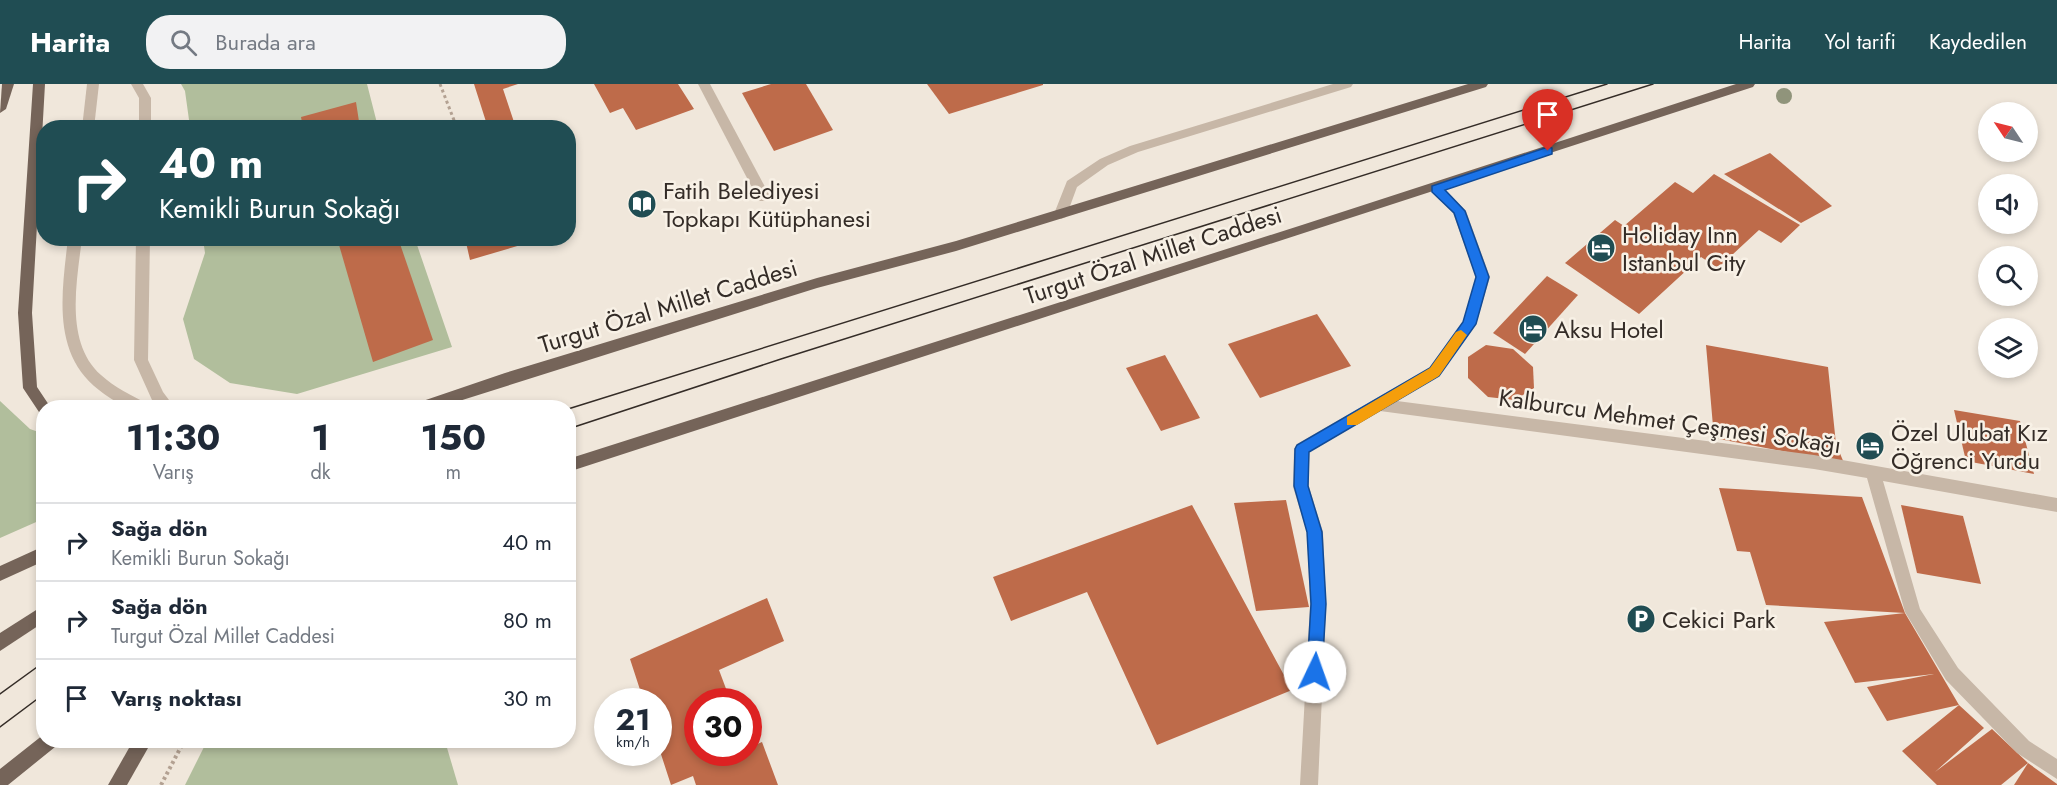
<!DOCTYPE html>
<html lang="tr">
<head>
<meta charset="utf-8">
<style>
	:root { --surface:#fff; --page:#f2f2f3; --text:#1f2937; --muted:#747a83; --line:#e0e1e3; --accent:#204d53 }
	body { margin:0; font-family:Jost,sans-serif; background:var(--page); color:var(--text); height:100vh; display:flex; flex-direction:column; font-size:22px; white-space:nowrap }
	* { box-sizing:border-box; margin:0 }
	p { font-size:20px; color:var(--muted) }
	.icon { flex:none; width:33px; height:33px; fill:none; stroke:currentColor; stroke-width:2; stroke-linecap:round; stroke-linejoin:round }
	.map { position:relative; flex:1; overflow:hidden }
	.drawer { position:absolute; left:36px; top:316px; width:540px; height:348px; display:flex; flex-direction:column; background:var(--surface); border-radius:24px; box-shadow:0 3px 9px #0003 }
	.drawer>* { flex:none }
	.guide { position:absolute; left:36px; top:36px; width:540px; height:126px; border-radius:24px; box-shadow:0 3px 9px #0003; background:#204d53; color:#fff; overflow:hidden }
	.needle { width:39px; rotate:305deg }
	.fabs { position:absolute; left:1978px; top:18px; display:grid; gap:12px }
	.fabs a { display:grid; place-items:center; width:60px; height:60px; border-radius:50%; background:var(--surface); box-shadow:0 3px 9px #0003; font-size:30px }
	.speed { position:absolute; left:594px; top:604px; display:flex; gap:12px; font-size:30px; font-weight:700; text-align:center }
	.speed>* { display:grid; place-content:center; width:78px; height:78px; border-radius:50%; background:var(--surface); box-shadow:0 3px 9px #0003; line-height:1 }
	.speed small { font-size:15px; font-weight:400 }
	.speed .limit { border:9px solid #d22; background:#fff; color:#111 }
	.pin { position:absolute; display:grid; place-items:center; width:51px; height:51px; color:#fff; margin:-62px -26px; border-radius:50% 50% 50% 0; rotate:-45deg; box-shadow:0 0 6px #0007 }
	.pin .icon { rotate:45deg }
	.me { position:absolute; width:66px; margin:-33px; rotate:3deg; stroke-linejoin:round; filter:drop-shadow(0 0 4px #0008) }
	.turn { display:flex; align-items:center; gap:21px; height:126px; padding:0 24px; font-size:27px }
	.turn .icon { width:78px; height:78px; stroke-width:2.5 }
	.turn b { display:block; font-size:42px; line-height:51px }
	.eta { display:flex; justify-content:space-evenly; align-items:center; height:102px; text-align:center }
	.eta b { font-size:36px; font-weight:700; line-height:42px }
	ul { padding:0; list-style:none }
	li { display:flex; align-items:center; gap:18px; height:78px; padding:0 24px; border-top:2px solid var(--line) }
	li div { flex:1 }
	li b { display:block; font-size:22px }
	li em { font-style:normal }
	header { display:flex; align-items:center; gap:36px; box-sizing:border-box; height:84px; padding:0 30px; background:var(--accent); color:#fff }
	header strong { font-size:28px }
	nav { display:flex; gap:33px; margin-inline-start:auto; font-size:21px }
	.search { width:420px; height:54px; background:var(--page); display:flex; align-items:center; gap:15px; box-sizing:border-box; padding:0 21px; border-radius:24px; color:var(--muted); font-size:22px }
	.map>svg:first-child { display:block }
</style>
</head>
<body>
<header>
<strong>Harita</strong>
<div class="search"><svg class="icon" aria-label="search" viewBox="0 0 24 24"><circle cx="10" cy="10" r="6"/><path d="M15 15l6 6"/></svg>Burada ara</div>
<nav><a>Harita</a><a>Yol tarifi</a><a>Kaydedilen</a></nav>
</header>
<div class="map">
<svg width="2057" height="701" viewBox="0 0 2057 701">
	<rect width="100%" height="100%" fill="#f0e7db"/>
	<!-- green -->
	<g fill="#b1be9c">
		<path d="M181 0H367L378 43H190L185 7Z"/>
		<path d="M203 155H415L452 263 297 310 230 299 194 275 183 235 205 169Z"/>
		<path d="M0 317 30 345 44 350 43 435 0 454Z"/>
		<path d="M207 657H445L458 701H185Z"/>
	</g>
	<!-- building -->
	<g fill="#be6b4a">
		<path d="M474 0H518L503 5 516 44H488Z"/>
		<path d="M594 0H678L694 25 636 46 623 24 610 29Z"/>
		<path d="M771 0H806L833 46 774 67 742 9Z"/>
		<path d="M927 0H1043V1L949 30Z"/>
		<path d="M356 18 360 44H303L301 33Z"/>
		<path d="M1770 69 1832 122 1801 139 1724 90Z"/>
		<path d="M1714 90 1800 141 1781 159 1759 146 1718 184 1701 173 1639 230 1565 179 1615 136 1624 142 1675 98 1693 109Z"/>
		<path d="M337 154H398L433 256 373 278Z"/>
		<path d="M465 154H541V155L470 176Z"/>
		<path d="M1547 192 1578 211 1525 270 1493 249Z"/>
		<path d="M1317 230 1351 282 1260 314 1228 260Z"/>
		<path d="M1486 261 1513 265 1533 283 1534 304 1515 316 1488 313 1468 294V273Z"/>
		<path d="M1706 261 1828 283 1836 360 1844 379 1714 354Z"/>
		<path d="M1165 271 1200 334 1161 347 1126 284Z"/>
		<path d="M1954 326 2020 337 2034 390 1966 377Z"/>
		<path d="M1719 404 1862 413 1905 529 1959 621 1984 644 1935 688 1992 645 2028 679 2001 701H1937L1902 667 1959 621 1887 637 1867 603 1934 590 1855 599 1824 538 1905 529 1766 521 1750 468 1737 467Z"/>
		<path d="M1286 416 1309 523 1256 527 1234 419Z"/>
		<path d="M1192 421 1292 606 1157 661 1087 508 1011 537 993 493Z"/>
		<path d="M1901 421 1963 432 1981 500 1917 489Z"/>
		<path d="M767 514 784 557 719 586 731 618H698V669H748V664L762 658 778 701H696L693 692 671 701 658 661V618H644L630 575Z"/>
		<path d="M2028 679 2057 700V701H2014Z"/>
	</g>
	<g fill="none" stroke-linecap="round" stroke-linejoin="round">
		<!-- path-far1 -->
		<path stroke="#b3a192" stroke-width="3" stroke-dasharray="3 3" stroke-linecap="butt" d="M440 0 457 44"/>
		<!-- path -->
		<path stroke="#b3a192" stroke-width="4" stroke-dasharray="3 3" stroke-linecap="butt" d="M161 701 184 657"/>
		<!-- service -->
		<g fill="#c7b7a7" fill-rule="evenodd">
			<path d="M87 0H99L94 44H82Z"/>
			<path d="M131 0H143L151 14V44H139V14Z"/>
			<path d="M1333 0H1353L1351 3 1138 68 1108 81 1077 103 1066 133 1061 135 1054 130 1067 97 1100 75 1130 62Z"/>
			<path d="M68 154H82C77 197 64 258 101 291 115 304 131 311 148 320L150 324C129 324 116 320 99 306 51 269 62 208 68 154Z"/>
			<path d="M136 154H150L148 276 163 308 175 324H159L152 316 134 276Z"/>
		</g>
		<!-- minor -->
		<g fill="#c7b7a7" fill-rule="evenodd">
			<path d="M698 0H710L771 114 769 117H759Z"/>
			<path d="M1436 100 1441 102 1466 127 1490 193 1476 240 1439 292 1397 317 1814 371 2057 414V428L1883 397 1920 525 1958 584 2029 657 2057 675V695L2017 669 1946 596 1905 528 1867 394 1814 385 1380 327 1309 368V403L1323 448 1326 521 1318 701H1300L1310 521 1307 448 1293 403 1294 365 1297 360 1429 284 1463 238 1476 193 1453 129 1430 105Z"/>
		</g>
		<!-- primary -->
		<g fill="#756459" fill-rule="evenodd">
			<path d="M2 0H14L6 25 0 29Z"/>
			<path d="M33 0H45L32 229 37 303 51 324H44V330L39 328 23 304 18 229Z"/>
			<path d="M1468 0H1488L1486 3 956 167 817 204 437 324H412L414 320 505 289 817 194 956 157Z"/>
			<path d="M1736 0H1755L1753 3 568 388V375L1302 141Z"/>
			<path d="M44 462V477L0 497V482Z"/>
			<path d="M44 521V538L0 567V549Z"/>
			<path d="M43 651 44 657H58L55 663 8 701H0V685Z"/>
			<path d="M133 657H152L127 701H108Z"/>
		</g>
		<!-- tram -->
		<g stroke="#342c27" stroke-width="1.5">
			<path d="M568 325 1607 0"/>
			<path d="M568 345 781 275 1653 0"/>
			<path d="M0 610 44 578"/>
			<path d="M0 643 44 610"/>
		</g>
	</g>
	<!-- trees -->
	<circle fill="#90947b" cx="1784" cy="12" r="8"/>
	<!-- route -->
	<path fill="#1a73e8" stroke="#114b97" stroke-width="1.5" d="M1548 63 1552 64V70L1445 106 1465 127 1489 193 1476 240 1439 292 1309 368 1308 402 1322 448 1326 520 1322 588 1320 594 1315 596 1309 594 1307 588 1311 520 1307 448 1294 402 1295 365 1297 361 1430 284 1463 238 1476 193 1454 129 1432 108V102Z"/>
	<!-- slow -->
	<path fill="#f59e0b" d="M1461 246 1467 251 1439 292 1357 341H1347V333L1430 284 1456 248Z"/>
	<!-- icons -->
	<defs>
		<g id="library-disc" transform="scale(1.5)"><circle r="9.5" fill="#204d53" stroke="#f8f1e6"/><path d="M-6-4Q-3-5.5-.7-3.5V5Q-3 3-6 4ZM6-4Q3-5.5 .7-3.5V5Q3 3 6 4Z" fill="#fff"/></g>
		<g id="hotel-disc" transform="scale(1.5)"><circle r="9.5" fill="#204d53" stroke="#f8f1e6"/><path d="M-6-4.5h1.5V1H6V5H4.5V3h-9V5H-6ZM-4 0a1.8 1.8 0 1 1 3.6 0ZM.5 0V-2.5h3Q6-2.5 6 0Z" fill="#fff"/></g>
		<g id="parking-disc" transform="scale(1.5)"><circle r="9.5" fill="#204d53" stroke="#f8f1e6"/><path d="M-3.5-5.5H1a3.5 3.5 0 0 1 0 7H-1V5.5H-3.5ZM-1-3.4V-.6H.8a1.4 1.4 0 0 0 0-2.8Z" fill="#fff"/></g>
	</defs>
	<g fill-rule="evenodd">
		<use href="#library-disc" x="642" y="120"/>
		<use href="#hotel-disc" x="1601" y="164"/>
		<use href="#hotel-disc" x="1533" y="245"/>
		<use href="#hotel-disc" x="1870" y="362"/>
		<use href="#parking-disc" x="1641" y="535"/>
	</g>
	<g text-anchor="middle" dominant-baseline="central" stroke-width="5" stroke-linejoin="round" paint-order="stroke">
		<!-- poi labels -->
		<g font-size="24" fill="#342c27" stroke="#f8f1e6" text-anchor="start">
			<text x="663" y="106">Fatih Belediyesi<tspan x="663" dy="28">Topkapı Kütüphanesi</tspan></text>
			<text x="1622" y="150">Holiday Inn<tspan x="1622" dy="28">Istanbul City</tspan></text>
			<text x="1554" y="245">Aksu Hotel</text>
			<text x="1891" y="348">Özel Ulubat Kız<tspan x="1891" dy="28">Öğrenci Yurdu</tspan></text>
			<text x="1662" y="535">Cekici Park</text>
		</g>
		<!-- street labels -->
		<g font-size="24" fill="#342c27" stroke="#f8f1e6">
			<text transform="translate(1153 171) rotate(-18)">Turgut Özal Millet Caddesi</text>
			<text transform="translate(668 222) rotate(-17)">Turgut Özal Millet Caddesi</text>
			<text transform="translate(1670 337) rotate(8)">Kalburcu Mehmet Çeşmesi Sokağı</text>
		</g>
	</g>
</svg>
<div class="fabs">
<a><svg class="needle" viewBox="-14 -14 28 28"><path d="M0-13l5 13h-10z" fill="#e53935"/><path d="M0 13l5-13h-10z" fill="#747a83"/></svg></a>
<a><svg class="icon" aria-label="sound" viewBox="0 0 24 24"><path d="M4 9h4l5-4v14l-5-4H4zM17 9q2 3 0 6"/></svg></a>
<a><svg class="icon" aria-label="search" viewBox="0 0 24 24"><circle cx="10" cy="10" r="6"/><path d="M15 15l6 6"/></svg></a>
<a><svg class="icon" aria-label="layers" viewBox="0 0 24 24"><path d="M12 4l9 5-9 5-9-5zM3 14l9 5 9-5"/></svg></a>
</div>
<div class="speed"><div>21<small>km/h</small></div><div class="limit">30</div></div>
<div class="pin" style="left:1548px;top:67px;background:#d93025"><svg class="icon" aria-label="arrive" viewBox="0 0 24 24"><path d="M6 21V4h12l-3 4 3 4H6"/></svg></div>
<svg class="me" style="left:1315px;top:588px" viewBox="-20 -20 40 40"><circle r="19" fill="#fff"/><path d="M0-13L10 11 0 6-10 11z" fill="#1a73e8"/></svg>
<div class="guide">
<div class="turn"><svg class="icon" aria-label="right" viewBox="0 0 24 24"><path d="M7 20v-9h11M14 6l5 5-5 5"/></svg><div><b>40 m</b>Kemikli Burun Sokağı</div></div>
</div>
<section class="drawer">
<div class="eta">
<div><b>11:30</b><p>Varış</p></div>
<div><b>1</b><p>dk</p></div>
<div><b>150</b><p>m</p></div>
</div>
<ul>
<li><svg class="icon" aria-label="right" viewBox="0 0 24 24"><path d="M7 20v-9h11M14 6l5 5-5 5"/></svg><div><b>Sağa dön</b><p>Kemikli Burun Sokağı</p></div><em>40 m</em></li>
<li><svg class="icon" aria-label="right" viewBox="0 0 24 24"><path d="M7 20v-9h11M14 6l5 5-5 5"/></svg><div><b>Sağa dön</b><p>Turgut Özal Millet Caddesi</p></div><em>80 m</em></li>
<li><svg class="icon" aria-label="arrive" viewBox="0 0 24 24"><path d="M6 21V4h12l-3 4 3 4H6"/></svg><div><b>Varış noktası</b></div><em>30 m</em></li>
</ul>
</section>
</div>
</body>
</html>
